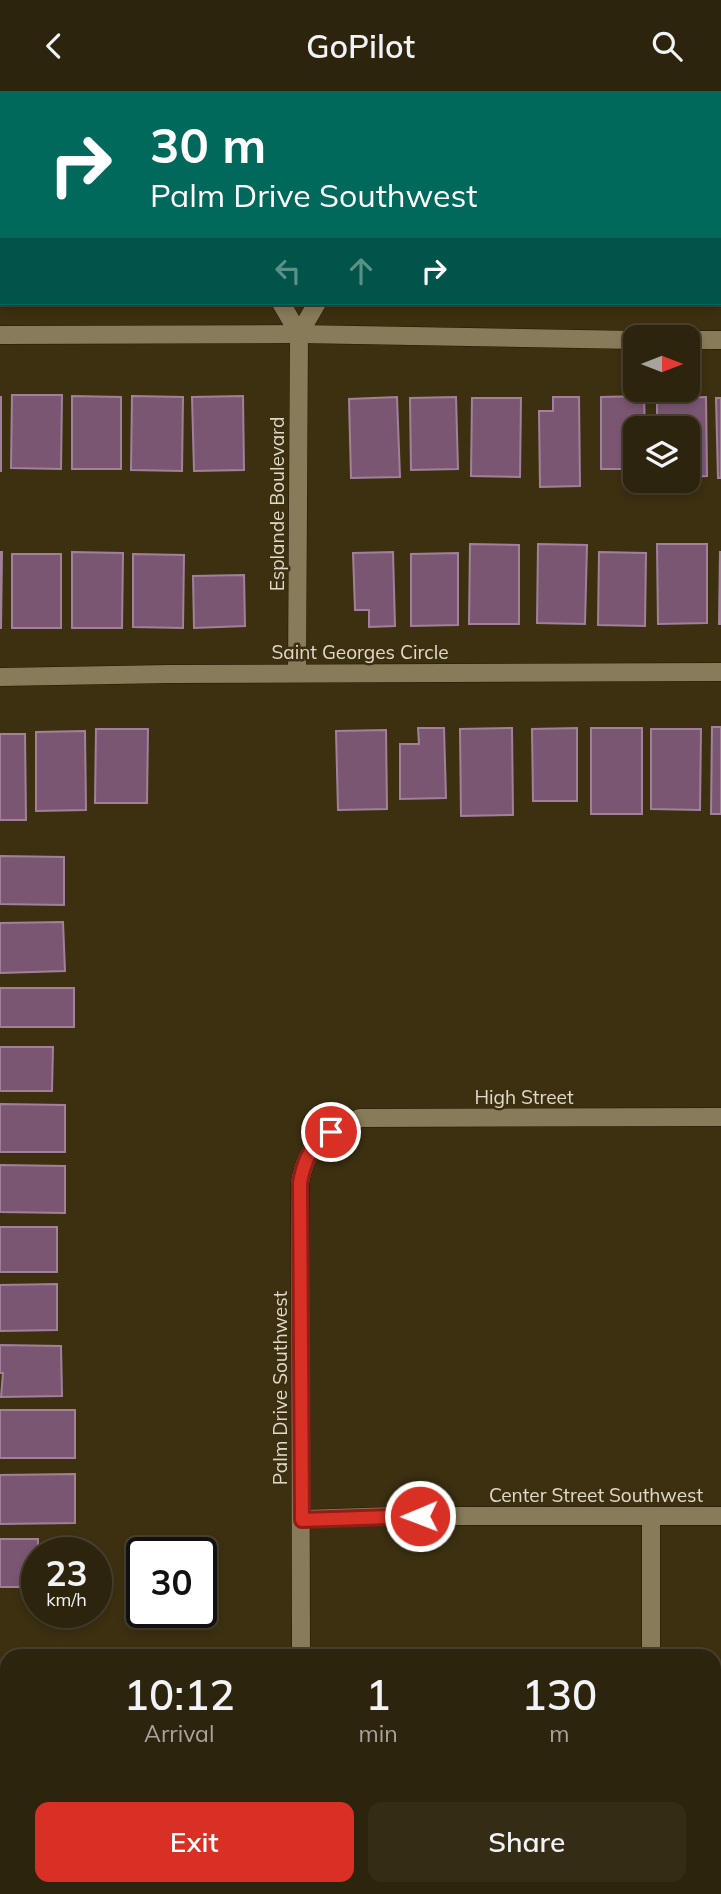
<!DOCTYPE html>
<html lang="en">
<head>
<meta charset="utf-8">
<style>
	:root { --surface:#2d240d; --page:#352c16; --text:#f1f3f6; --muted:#a7a49d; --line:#48412e; --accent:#d93025 }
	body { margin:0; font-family:Mulish,sans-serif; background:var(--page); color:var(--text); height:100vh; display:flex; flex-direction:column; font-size:26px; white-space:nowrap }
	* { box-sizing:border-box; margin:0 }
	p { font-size:23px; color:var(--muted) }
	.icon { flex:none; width:38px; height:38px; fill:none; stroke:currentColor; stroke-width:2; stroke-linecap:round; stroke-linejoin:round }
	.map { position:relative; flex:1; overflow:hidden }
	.sheet { position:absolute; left:0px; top:1558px; width:721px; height:247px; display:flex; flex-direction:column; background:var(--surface); border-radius:21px 21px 0 0; box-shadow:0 4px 10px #0003,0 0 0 2px var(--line) }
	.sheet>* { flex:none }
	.top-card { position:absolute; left:0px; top:0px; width:721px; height:214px; box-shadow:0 4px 10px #0003,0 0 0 2px var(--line); background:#00695c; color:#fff; overflow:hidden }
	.needle { width:46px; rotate:90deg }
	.tools { position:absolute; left:623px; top:234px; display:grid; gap:14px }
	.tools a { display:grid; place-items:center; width:77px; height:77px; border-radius:14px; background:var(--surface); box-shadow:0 4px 10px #0003,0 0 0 2px var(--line); font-size:35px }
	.speed { position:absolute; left:21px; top:1446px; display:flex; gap:14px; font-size:35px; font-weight:700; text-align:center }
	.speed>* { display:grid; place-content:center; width:91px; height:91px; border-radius:50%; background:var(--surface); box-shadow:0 4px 10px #0003,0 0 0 2px var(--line); line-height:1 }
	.speed small { font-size:18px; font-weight:400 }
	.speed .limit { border:4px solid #111; border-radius:10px; background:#fff; color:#111 }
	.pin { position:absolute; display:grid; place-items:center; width:60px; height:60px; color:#fff; margin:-30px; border:4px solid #fff; border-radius:50%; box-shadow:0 2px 7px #0007 }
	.me { position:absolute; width:77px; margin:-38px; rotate:269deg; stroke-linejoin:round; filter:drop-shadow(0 0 5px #0008) }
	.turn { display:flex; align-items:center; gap:24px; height:147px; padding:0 35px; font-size:32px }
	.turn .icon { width:91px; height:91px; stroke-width:2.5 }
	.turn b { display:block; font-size:49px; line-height:60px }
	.lanes { display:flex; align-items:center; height:66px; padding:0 35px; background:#0003; justify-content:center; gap:35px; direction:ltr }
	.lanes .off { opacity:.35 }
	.eta { display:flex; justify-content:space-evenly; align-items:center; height:119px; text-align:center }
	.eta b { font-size:42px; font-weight:600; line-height:49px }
	.cta { display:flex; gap:14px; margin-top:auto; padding:14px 35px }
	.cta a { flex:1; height:80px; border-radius:14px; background:var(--accent); color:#fff; font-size:28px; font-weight:600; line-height:80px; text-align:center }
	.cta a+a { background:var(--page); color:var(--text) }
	header { display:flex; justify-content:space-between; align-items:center; height:91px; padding:0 35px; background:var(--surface); font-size:32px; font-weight:600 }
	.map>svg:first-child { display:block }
</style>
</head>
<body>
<header><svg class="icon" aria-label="back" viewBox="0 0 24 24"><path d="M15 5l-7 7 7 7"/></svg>GoPilot<svg class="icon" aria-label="search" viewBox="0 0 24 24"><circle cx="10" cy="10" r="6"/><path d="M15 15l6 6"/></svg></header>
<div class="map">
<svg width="721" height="1803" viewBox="0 0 721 1803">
	<rect width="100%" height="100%" fill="#3c3011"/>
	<!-- building -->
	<g fill="#7a5672" stroke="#a08199" stroke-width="2">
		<rect x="719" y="121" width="2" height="80"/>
		<path d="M0 132H2L0 205Z"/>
		<path d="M12 304H62L61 378 11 377Z"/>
		<path d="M72 305 121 306V378H72Z"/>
		<path d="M132 305 183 306 182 380 131 379Z"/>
		<path d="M243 305 244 379 194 380 192 306Z"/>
		<path d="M644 305 645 338H635V378H601V306Z"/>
		<rect x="0" y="306" width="1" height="74"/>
		<path d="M397 306 400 386 351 387 349 308Z"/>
		<path d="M456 306 458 378 411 379 410 307Z"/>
		<path d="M553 306H579L580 395 540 396 539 320H553Z"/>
		<path d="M706 306 707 385 688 386V338H657V307Z"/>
		<path d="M472 307H521L520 386 471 385Z"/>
		<path d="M716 307H721V387H718Z"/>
		<path d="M470 453 519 454V533H469Z"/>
		<path d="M538 453 587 454 585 533 537 532Z"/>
		<path d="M657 453H707V532L658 533Z"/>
		<path d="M0 461H2L1 537H0Z"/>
		<path d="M72 461 123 462 122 537H72Z"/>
		<path d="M393 461 395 535 369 536V519H355L353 462Z"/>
		<path d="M599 461 646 462 645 535 598 534Z"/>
		<path d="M720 461H721V533H719Z"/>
		<path d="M458 462V534L411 535V463Z"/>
		<rect x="12" y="463" width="49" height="74"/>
		<path d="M133 463 184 464 183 537 133 536Z"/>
		<path d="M244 484 245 535 194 537 193 485Z"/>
		<path d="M712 636H721V723H711Z"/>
		<path d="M418 637H444L446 707 400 708V653H419Z"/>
		<path d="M512 637 513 724 461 725 460 638Z"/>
		<path d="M577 637V710H533L532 638Z"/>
		<rect x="591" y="637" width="51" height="86"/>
		<path d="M96 638H148L147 712H95Z"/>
		<path d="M651 638H701L700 719 651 718Z"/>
		<path d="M386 639 387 718 338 719 336 640Z"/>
		<path d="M85 640 86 719 36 720V641Z"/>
		<path d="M0 643H25L26 729H0Z"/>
		<path d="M0 765 64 766V814L0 813Z"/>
		<path d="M63 831 65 880 0 882V832Z"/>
		<rect x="0" y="897" width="74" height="39"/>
		<path d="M0 956H53L52 1000H0Z"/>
		<path d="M0 1013 65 1014V1061H0Z"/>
		<path d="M0 1074 65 1075V1122L0 1121Z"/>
		<rect x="0" y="1136" width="57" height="45"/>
		<path d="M57 1193V1239L0 1240V1194Z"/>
		<path d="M0 1254 61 1255 62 1305 1 1306 3 1282H0Z"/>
		<rect x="0" y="1319" width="75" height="48"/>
		<path d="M75 1383V1432L0 1433V1384Z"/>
		<path d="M0 1448H38L37 1496H0Z"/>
	</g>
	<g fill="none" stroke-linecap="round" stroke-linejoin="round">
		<!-- minor casing -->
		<g stroke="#231800" stroke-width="19">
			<g id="minor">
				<path d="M0 23H2"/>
				<path d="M719 23H721"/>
				<path d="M281 212 299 243 317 212"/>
				<path d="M0 244 299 243 635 249"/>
				<path d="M688 249H721"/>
				<path d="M297 582 299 243"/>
				<path d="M0 586 169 583 721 581"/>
				<path d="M302 1428 394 1425H721"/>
				<path d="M301 1564 300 1092C307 1051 324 1044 360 1027L721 1026"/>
				<path d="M651 1564V1426"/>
				<path d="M301 1797V1803"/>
				<path d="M676 1797 678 1803"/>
			</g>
		</g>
		<!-- minor -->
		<use href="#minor" stroke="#887b5a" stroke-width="18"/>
	</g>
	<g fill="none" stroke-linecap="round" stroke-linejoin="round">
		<!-- route casing -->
		<g stroke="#8d1f18" stroke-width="18">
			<path id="route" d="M331 1041C311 1054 304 1069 300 1092L302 1429 420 1425"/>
		</g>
		<!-- route -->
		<use href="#route" stroke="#d93025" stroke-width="12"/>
	</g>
	<g text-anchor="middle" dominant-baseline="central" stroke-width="5" stroke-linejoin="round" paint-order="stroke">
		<!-- street labels -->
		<g font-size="19" fill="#e1dac9" stroke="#3c3011">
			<text transform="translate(277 413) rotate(-90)">Esplande Boulevard</text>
			<text x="360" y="561">Saint Georges Circle</text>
			<text x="524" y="1006">High Street</text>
			<text transform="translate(280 1297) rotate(-90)">Palm Drive Southwest</text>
			<text x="596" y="1404">Center Street Southwest</text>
		</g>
	</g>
</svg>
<div class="tools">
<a><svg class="needle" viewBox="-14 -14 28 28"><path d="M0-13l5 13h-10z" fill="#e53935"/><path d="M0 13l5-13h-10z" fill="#a7a49d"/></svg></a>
<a><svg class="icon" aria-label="layers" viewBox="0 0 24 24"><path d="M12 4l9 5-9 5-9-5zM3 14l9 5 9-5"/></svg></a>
</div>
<div class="speed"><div>23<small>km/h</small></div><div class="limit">30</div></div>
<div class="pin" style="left:331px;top:1041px;background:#d93025"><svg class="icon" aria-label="arrive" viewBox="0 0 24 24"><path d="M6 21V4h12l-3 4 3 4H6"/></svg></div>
<svg class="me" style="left:420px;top:1425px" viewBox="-20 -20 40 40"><circle r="17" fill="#d93025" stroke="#fff" stroke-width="3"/><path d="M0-11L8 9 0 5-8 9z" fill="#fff"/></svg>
<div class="top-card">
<div class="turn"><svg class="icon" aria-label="right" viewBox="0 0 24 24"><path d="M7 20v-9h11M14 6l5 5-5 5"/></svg><div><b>30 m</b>Palm Drive Southwest</div></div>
<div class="lanes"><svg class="icon off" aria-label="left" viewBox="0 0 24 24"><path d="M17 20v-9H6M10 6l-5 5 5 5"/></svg><svg class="icon off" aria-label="ahead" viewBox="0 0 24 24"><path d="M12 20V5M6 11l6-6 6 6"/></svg><svg class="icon" aria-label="right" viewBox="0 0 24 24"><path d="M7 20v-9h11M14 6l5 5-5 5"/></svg></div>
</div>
<section class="sheet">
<div class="eta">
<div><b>10:12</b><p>Arrival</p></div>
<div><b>1</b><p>min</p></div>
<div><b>130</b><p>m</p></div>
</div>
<div class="cta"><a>Exit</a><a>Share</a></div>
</section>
</div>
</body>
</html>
